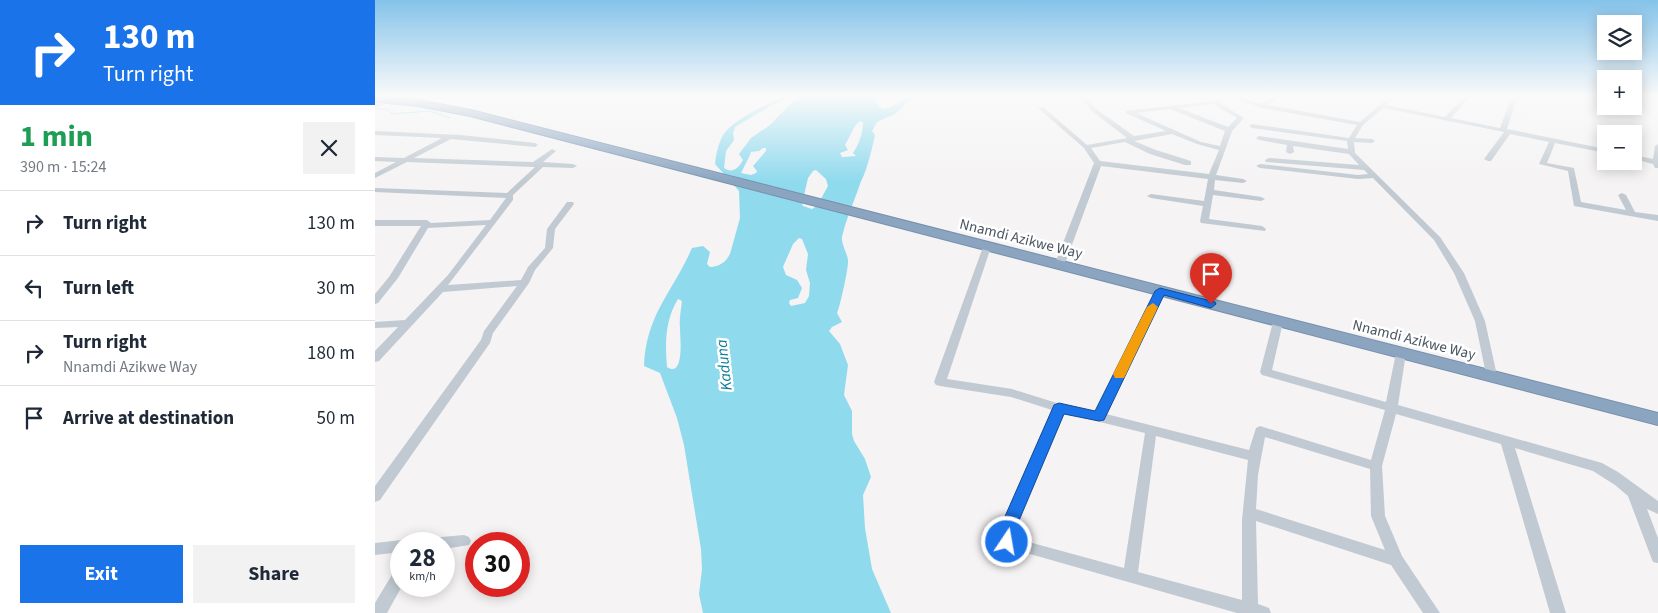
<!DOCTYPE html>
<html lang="en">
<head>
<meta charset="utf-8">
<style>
	:root { --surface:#fff; --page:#f2f2f3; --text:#1f2937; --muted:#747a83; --line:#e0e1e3; --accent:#1a73e8 }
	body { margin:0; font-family:"Source Sans 3",sans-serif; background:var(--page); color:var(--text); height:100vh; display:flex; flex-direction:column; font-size:19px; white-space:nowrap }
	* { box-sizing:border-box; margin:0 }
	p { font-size:16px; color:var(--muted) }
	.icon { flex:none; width:28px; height:28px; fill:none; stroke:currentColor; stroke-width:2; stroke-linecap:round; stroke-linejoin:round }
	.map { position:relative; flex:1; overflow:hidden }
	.sheet { display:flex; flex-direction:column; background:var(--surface); width:375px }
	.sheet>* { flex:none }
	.banner { background:#1a73e8; color:#fff; overflow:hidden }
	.fabs { position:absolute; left:1222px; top:15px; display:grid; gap:10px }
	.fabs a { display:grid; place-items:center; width:45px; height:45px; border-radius:0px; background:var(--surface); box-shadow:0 2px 12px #0003; font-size:25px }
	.speed { position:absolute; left:15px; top:532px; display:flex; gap:10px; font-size:25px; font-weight:700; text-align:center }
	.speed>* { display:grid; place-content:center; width:65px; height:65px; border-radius:50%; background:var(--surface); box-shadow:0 2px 12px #0003; line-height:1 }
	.speed small { font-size:12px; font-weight:400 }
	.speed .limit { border:8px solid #d22; background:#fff; color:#111 }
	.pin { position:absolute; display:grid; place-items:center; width:42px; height:42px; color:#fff; margin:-51px -21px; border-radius:50% 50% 50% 0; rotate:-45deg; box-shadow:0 0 5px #0007 }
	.pin .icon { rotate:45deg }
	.me { position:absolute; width:55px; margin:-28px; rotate:12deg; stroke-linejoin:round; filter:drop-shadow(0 0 4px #0008) }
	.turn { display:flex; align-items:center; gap:18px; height:105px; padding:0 20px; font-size:22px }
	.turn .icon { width:65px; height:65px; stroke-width:2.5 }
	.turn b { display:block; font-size:35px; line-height:42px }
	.round { display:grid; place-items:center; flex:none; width:52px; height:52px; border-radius:0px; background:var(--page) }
	.overview { display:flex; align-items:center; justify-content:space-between; height:85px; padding:0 20px }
	h1 { font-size:30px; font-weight:700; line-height:38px; color:#1e9e55 }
	.primary-button { display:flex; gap:10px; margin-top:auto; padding:10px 20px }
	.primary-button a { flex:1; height:58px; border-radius:0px; background:var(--accent); color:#fff; font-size:20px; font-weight:700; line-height:58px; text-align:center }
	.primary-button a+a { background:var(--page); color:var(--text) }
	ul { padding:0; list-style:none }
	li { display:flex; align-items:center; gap:15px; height:65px; padding:0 20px; border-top:1px solid var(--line) }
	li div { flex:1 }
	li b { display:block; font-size:19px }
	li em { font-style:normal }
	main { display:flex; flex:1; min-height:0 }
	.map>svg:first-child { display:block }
</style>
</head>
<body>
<main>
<section class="sheet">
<div class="banner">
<div class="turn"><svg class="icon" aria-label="right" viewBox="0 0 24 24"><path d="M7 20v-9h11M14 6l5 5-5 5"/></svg><div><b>130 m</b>Turn right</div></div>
</div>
<div class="overview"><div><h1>1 min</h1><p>390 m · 15:24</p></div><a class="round"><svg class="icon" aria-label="close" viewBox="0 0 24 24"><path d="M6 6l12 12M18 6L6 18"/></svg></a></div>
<ul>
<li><svg class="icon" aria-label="right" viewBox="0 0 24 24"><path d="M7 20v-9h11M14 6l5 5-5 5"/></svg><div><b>Turn right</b></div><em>130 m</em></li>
<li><svg class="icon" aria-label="left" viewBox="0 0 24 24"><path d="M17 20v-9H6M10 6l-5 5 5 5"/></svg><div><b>Turn left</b></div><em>30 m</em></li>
<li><svg class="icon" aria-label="right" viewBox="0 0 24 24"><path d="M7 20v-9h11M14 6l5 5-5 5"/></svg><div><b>Turn right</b><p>Nnamdi Azikwe Way</p></div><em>180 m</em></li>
<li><svg class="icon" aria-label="arrive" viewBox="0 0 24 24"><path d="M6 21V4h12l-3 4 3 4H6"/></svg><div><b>Arrive at destination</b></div><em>50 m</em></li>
</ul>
<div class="primary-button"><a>Exit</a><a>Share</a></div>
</section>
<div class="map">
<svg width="1283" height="613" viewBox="0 0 1283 613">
	<rect width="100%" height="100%" fill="#f5f3f3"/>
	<!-- water -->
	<path fill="#90daee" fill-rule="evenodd" d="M411 96H417L397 105 360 127 358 133 359 140 351 151 349 168C357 174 364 168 368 160L364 154 376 138 395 125 423 96H505L500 102 507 109 514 108 533 96H545L533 102 520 114 502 122 497 131 500 135C498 145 491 174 486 181 480 200 471 218 467 237 466 243 472 253 473 260 474 266 465 307 462 313L467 322 457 327 454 331 465 344 473 365 469 395 477 411V434L479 441 490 459 496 477 488 495 490 528 497 569 516 613H328L324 594 327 569 326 549 309 445 302 418 285 373 269 366C271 314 298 292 317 248L328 246 335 252 332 264 335 267C344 267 351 262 355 254L365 218 364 191 340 164C341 154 344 138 352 130 365 116 393 104 411 96ZM485 121 488 122C488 133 484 144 478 153L481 156 467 157 465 153 473 150 470 145 480 126ZM388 148H391V151L378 166 382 171 381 173 376 175 366 173 376 153 375 152 384 151ZM441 170 451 179 453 186 442 206 437 209 428 206 427 204 433 178 438 171ZM424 238 427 239 433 254 431 270 435 283 434 296 430 303 416 306 414 303 415 300 423 298 427 288 422 280 411 275 408 267 418 244ZM303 299 307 301C306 310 304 319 305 328 305 336 310 379 292 367 290 344 290 320 303 299Z"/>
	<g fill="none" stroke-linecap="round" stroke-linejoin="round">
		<!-- stream -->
		<path stroke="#90daee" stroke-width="1" d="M0 109H12L17 114 55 111 75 118"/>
		<!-- highway casing -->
		<g stroke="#7690ad" stroke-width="2">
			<path id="highway" d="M0 96 43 100 96 110 1283 413V425L95 116 43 106 0 102Z"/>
		</g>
		<!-- minor -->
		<g fill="#c1cad2" fill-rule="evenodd">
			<path d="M705 96H711L721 109 759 136 791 131 751 113V111L848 100V102L845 103 869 118 857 131 841 175 868 179 872 181 868 183 840 180 839 190 886 197 890 199 886 201 838 195 834 219 887 226 891 229 890 231 826 223 825 221 828 206 776 198 772 196 776 194 829 201 833 179 726 166 691 261 686 264 683 263 681 261 719 163 709 148 663 108 668 107 712 145 752 138 717 111ZM838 104 862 118 853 127 804 108ZM795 109 850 131 845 146 826 142 761 113ZM797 134 822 144 844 150 834 174 725 161 716 148 750 142 775 154 810 165H816V161L781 150 759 141Z"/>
			<path d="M853 96H861L886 104 899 96H906L893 105 985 122 1015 96H1021L1011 105 1070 117 1090 96H1096L1076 118 1125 128 1134 103 1141 96H1147L1140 104 1132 129 1231 149V153L1180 143 1172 163 1199 168 1206 202 1251 210 1243 195 1247 193 1251 195 1260 212 1283 215V221L1199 206 1193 171 1164 164 1174 142 1135 134 1116 161H1113L1109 159 1129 132 1008 108 988 125 980 138 997 139 1000 141 997 143 979 142 980 153 1065 237 1089 273 1110 321 1121 371 1119 374H1111L1100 321 1079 273 1059 240 998 178 983 179 885 168 881 166 885 164 983 175 993 174 989 170 891 162 890 160 894 158 984 165 974 154 918 146 919 152 915 154 911 152 912 145 884 140 881 138 884 136 973 149 972 141 877 128 874 126 877 124 974 138 982 125 887 108Z"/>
			<path d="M15 98 17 99V101L0 108V104Z"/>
			<path d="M0 131 86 135 160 143 163 145 160 147 76 139 39 158 158 162 177 149 181 151 168 162 198 164 202 166 198 168 168 167 138 195V200L73 285 146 280 153 267 170 248 172 229 192 202H198L199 204 180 229 178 248 160 270 154 283 118 333 115 343 5 500 0 502V486L106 340 109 331 142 286 68 292 4 361 0 362V351L23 327 0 328V322L30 320 73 275 111 225 53 228 23 278 3 303 0 304V294L14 277 46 226H0V220H52L56 223 115 220 131 198 0 192V188L132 193 160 167 32 162 0 178V173L21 162 0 161V157L29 158 67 138 0 135Z"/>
			<path d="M1283 144V168H1280L1278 164 1259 159V155L1278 159 1280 146Z"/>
			<path d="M612 244 616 247 572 379 637 389 685 404 721 412 780 291 785 288 790 291 731 414 874 450 881 428 885 426 996 460 1010 410 887 375 885 372 898 322 903 319 908 322 897 370 1011 402 1021 353 1026 349 1031 353 1023 405 1227 463 1243 472 1283 501V514L1272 509 1283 538V563L1278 562 1276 557 1253 496 1240 485 1218 471 1140 448 1191 613H1175L1126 444 1021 414 1007 466 1010 516 1027 556 1065 613H1048L1016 565 881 521 883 604 894 608 896 613H862L627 546 625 542V530L677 410 636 397 565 386 561 385 559 382 608 247ZM688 413 770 433 749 568 639 538V530ZM781 436 873 460 867 520V600L763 572ZM890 437 995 469 996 516 1010 550 881 509 883 475Z"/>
			<path d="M89 535 94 537 96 541 94 545 69 549V544H48L50 540 55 538Z"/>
			<path d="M26 540 31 542 32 544H26V552L0 555V543Z"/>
			<path d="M26 566 27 586 12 613H0V603L21 568Z"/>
		</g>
		<!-- highway -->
		<use href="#highway" fill="#8ba5c1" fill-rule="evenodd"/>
	</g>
	<!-- sky -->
	<linearGradient id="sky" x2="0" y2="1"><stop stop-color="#85c3ea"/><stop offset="0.53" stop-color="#fafafa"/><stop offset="1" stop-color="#fafafa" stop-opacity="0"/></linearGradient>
	<rect width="1283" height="181" fill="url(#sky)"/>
	<!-- route -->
	<path fill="#1a73e8" stroke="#114b97" d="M785 288 840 302 841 304 836 308 789 295 729 420 724 421 689 414 640 530V542L638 547 632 549 626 547 624 542V530L679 405 684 403 720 411 780 291Z"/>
	<!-- slow -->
	<path fill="#f59e0b" d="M778 303 783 307 751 374 749 378H740L738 374 772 307Z"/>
	<g text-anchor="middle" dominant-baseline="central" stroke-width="5" stroke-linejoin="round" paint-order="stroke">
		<!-- street labels -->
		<g font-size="15" fill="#4a5661" stroke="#fff">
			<text transform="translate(646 239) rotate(14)">Nnamdi Azikwe Way</text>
			<text transform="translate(1039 340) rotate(14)">Nnamdi Azikwe Way</text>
		</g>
		<!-- water labels -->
		<g font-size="16" font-style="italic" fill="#0c7c9b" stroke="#fff">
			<text transform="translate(349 365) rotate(-96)">Kaduna</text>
		</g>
	</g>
</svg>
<div class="fabs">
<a><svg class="icon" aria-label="layers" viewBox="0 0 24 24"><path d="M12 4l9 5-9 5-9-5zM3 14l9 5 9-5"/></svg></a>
<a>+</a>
<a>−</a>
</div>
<div class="speed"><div>28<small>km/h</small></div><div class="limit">30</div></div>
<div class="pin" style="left:836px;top:304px;background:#d93025"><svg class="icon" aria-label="arrive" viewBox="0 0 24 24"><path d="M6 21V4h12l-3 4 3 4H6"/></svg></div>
<svg class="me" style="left:632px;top:542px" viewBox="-20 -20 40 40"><circle r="17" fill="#1a73e8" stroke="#fff" stroke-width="3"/><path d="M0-11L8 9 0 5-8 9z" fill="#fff"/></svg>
</div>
</main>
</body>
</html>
